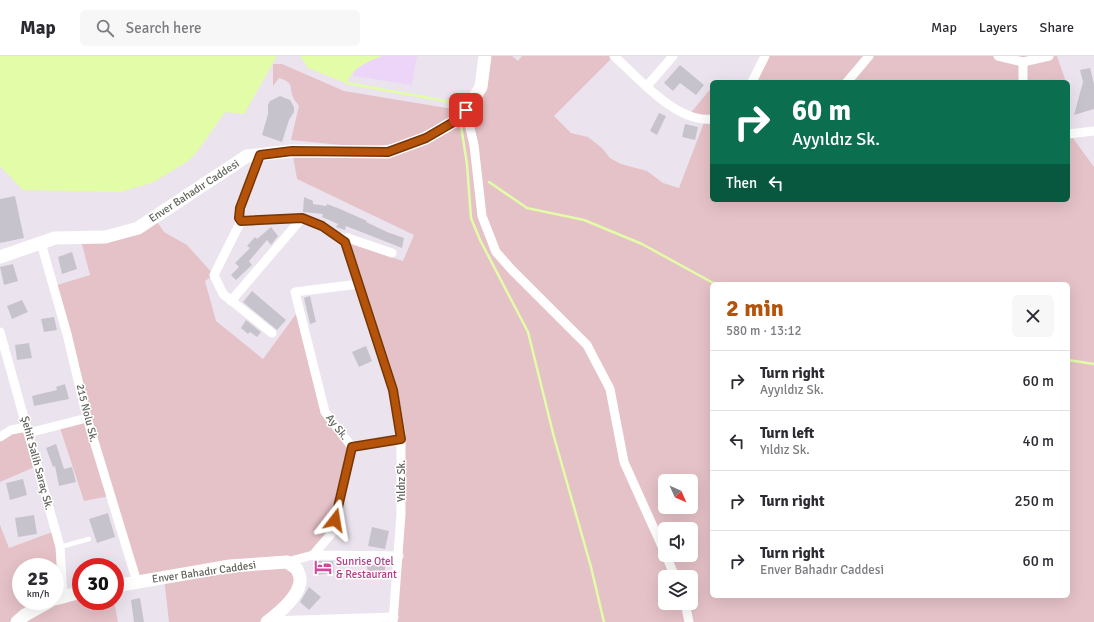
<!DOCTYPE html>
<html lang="en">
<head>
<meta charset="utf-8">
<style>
	:root { --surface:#fff; --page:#f7f7f7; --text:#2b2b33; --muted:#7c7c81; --line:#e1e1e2; --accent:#b45309 }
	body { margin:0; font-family:Signika,sans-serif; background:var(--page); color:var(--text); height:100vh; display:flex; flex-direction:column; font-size:15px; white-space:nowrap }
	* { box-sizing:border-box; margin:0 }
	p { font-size:13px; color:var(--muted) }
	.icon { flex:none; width:22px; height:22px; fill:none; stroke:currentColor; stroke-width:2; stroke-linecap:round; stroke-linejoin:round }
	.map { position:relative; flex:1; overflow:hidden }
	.details { position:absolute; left:710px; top:226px; width:360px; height:316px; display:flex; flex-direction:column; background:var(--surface); border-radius:6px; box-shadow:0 4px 16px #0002 }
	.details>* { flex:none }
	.hud { position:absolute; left:710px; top:24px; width:360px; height:122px; border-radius:6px; box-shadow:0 4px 16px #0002; background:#0b6e4f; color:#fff; overflow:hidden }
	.needle { width:26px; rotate:135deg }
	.fabs { position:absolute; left:658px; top:418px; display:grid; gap:8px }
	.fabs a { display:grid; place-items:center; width:40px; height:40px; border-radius:6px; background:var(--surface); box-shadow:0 4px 16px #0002; font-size:20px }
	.speed { position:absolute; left:12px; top:502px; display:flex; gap:8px; font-size:20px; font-weight:700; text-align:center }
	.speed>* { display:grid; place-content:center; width:52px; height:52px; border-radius:50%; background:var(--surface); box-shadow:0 4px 16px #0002; line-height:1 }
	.speed small { font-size:10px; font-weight:400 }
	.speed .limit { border:6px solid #d22; background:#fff; color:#111 }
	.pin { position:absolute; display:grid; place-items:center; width:34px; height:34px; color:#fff; margin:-17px; border-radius:8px; box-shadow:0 2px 6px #0006 }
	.me { position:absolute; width:44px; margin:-22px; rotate:14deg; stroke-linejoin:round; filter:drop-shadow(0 0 3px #0008) }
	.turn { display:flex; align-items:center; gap:14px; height:84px; padding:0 16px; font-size:18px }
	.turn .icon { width:52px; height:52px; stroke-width:2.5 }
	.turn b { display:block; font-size:28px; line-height:34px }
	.then { display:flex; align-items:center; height:38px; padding:0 16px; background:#0003; gap:8px; font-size:15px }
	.round { display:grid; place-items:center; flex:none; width:42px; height:42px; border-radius:6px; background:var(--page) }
	.head { display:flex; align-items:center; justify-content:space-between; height:68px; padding:0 16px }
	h1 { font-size:24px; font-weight:700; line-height:30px; color:var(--accent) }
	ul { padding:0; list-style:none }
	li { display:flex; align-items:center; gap:12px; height:60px; padding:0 16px; border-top:1px solid var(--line) }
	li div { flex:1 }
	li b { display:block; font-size:15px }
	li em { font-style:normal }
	header { display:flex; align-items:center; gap:24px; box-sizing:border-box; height:56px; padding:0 20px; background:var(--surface); border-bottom:1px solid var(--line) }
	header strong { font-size:19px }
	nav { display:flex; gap:22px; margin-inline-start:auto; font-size:14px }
	.search { width:280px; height:36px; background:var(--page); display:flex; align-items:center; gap:10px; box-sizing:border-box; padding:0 14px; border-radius:6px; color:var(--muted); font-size:15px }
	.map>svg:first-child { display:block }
</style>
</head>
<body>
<header>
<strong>Map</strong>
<div class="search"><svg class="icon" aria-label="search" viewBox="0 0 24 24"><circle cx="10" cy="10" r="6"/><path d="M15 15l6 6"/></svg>Search here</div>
<nav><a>Map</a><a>Layers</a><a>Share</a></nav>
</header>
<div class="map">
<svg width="1094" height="566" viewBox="0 0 1094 566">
	<rect width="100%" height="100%" fill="#ebe4ee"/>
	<!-- green -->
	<g fill="#e5c2c7" fill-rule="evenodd">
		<path d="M485 0H512L518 5 522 0H614L554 60 571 77 588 81 602 92 610 102 621 108 647 115 663 127 679 132 705 64 689 59 712 31V144H1068V74L1070 78 1094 111V566H393L401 377 345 186 403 205 414 179 297 123 292 95 388 96 462 61 481 31ZM712 228H1068V540H712ZM665 425H691V451H665ZM665 473H691V499H665ZM665 521H691V547H665Z"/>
		<path d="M765 0H1057L1066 26H752Z"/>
		<path d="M273 8H282L344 35 453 53 457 57 441 68 404 85 372 92 291 84 299 50C297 47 294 44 293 41 289 29 294 27 279 22L273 30Z"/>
		<path d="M154 161 164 176 187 189 214 219 205 225 216 265 263 303 299 254 325 356 352 391 331 478 313 499 287 506 301 524 267 566H169L164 521 137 526 110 440 84 445 59 369 86 362 54 230 90 219 80 181Z"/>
		<path d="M27 371 37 410 0 426V381Z"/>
		<path d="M0 469 9 492 55 475 63 540 81 536V545H114L118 566H0ZM21 511H55V545H21Z"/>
	</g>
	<!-- sand -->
	<path fill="#ecd5f9" d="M382 0H417L412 29 354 20 353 15 369 5Z"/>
	<!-- water -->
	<g fill="#e2fca7">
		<path d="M0 0H277L244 58 225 56 197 96 188 105 154 126 121 136 23 134 0 110Z"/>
		<path d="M300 0H382C364 7 356 10 346 27L308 12Z"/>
	</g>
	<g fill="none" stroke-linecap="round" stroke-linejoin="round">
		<!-- stream -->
		<g stroke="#e2fca7" stroke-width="2.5">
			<path d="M346 27 457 47 458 55"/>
			<path d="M461 70 467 108 471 162 480 184 528 276 554 381 591 511 604 566"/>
			<path d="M489 126 527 152 584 164 642 188 715 228"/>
			<path d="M1068 304 1094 308"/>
		</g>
	</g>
	<!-- building -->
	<g fill="#c7c3cc">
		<path d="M680 9 704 29 696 39 680 27 673 35 664 27Z"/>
		<path d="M1090 12 1094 28V53L1074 59 1083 26 1080 14Z"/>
		<path d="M280 40 290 44 294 51V56L289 64 282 86 262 79 268 58V49L270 45Z"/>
		<path d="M659 57 666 60 657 79 650 75Z"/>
		<path d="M685 68 698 71 695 84 682 81Z"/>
		<path d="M15 140 24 182 0 187V143Z"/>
		<path d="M304 141 313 145V148L326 150 327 148 340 153 367 165 366 166 387 176 404 182 402 192 346 170 345 174 336 171 338 168 322 161 323 158 303 156Z"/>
		<path d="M271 171 278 180 271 189 267 184 249 205 252 209 236 224 231 219 239 211 235 207 250 192 247 190 255 181 257 183Z"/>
		<path d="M72 196 77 213 62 218 58 201Z"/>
		<path d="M13 208 18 225 4 229 0 211Z"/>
		<path d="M252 235 286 264 277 274 243 246Z"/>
		<path d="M310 240 316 266 310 268 304 242Z"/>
		<path d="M22 244 28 256 12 263 7 250Z"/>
		<path d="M54 261 57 274 44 276 41 263Z"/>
		<path d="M246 264 261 276 257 281 250 276 248 278 241 272Z"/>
		<path d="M29 287 32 302 17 304 15 289Z"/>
		<path d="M366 290 372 305 359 311 352 296Z"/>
		<path d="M65 328 69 343 34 350 32 340 57 334 56 331Z"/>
		<path d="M56 388 64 413 72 411 76 426 59 430 55 410 53 411 46 392Z"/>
		<path d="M23 423 27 439 10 444 6 427Z"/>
		<path d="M108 457 115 481 97 487 89 463Z"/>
		<path d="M34 459 37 478 18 481 15 462Z"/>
		<path d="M372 471 389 475 385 493 368 490Z"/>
		<path d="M313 505H333L334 517 314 519Z"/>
		<path d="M367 509H385V520H368Z"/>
		<path d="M309 531 321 541 309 554 300 546Z"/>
		<path d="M140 542 144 566H134L131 544Z"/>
	</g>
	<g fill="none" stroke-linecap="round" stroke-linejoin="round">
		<!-- service -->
		<path stroke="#fff" stroke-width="4.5" d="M60 491 89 483"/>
		<!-- minor -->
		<g stroke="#fff" stroke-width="9">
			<path d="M614 0C639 22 676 67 712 63"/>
			<path d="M998 0 1023 6 1049 0"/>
			<path d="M752 26 765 0"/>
			<path d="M847 26 869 0"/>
			<path d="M1023 26V6"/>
			<path d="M647 30 673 0"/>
			<path d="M466 55 474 89 482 160 496 196 512 214 587 289 610 333 624 406 665 497"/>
			<path d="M1068 78 1094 75"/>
			<path d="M241 165 302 162 322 170 345 186 393 334 401 377V458L393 566"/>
			<path d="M241 165 214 219 223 238 272 277"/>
			<path d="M241 165 239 162 240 152 260 99"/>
			<path d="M339 182H348L392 197"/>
			<path d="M41 187 67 278 87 362 137 526"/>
			<path d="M231 245 302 162"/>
			<path d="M0 276 60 491 63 540"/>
			<path d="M28 377 87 362"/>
			<path d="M0 381 11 374 27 371"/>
			<path d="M352 391 325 356 295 236 359 228"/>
			<path d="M352 391 401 383"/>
			<path d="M313 499 331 478 352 391"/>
			<path d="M666 499 675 521"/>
			<path d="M287 506 313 499 399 500"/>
			<path d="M685 547 689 566"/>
			<path d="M268 565 394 561"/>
		</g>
		<!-- secondary -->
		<g stroke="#fff" stroke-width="13">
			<path d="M0 201 55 182 105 181 138 172 247 100 292 95 388 96 426 82 462 61 481 31 485 0"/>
			<path d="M115 530 230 510 287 506 297 513C298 516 301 521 300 525 299 541 279 557 267 566"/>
			<path d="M55 543 81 536"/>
			<path d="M17 566 25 559 50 545"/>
		</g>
	</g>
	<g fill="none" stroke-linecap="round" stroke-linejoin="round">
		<!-- route casing -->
		<g stroke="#753606" stroke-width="10">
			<path id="route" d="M335 464 352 391 401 383 393 334 345 186 322 170 302 162 241 165 239 162 240 152 260 99 292 95 388 96 426 82 462 61 466 54"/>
		</g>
		<!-- route -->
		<use href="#route" stroke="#b45309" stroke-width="7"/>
	</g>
	<!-- icons -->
	<defs>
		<g id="hotel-bare" transform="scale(1.38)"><path d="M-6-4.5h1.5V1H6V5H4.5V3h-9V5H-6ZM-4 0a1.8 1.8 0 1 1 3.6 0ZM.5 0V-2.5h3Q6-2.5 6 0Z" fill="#d1479c" stroke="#fff" stroke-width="2.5" paint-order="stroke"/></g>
	</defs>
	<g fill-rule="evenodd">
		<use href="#hotel-bare" x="323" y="511"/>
	</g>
	<g text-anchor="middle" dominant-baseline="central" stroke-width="3" stroke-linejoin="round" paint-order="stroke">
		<!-- street labels -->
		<g font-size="11" fill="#61645c" stroke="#fff">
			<text transform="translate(194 135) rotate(-33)">Enver Bahadır Caddesi</text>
			<text transform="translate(87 357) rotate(76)">215 Nolu Sk.</text>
			<text transform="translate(337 371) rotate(52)">Ay Sk.</text>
			<text transform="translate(37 407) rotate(75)">Şehit Salih Saraç Sk.</text>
			<text transform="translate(401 425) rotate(-90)">Yıldız Sk.</text>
			<text transform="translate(204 516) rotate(-8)">Enver Bahadır Caddesi</text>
		</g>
		<!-- hotel labels -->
		<g font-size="11" fill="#b23c85" stroke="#fff" text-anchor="start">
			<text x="336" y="505">Sunrise Otel<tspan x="336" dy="13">&amp; Restaurant</tspan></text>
		</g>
	</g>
</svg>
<div class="fabs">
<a><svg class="needle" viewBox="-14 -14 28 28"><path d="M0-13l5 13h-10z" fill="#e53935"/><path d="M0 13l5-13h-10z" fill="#7c7c81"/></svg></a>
<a><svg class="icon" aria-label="sound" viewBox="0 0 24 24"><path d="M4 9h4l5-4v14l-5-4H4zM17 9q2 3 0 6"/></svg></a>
<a><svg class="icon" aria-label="layers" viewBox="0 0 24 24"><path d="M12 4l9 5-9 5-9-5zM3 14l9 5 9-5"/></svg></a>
</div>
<div class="speed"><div>25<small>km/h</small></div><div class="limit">30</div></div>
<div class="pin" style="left:466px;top:54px;background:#d93025"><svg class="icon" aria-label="arrive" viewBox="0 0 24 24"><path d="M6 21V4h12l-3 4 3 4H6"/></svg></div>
<svg class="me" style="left:335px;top:464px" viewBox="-20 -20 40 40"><path d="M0-17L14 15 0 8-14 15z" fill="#b45309" stroke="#fff" stroke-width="4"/></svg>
<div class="hud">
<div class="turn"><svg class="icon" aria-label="right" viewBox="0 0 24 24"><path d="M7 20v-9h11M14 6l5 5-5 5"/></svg><div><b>60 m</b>Ayyıldız Sk.</div></div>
<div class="then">Then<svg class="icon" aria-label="left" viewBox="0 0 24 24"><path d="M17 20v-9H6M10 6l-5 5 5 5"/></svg></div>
</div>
<section class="details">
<div class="head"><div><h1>2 min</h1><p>580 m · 13:12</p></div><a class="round"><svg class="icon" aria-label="close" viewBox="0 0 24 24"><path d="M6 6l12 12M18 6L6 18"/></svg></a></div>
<ul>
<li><svg class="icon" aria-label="right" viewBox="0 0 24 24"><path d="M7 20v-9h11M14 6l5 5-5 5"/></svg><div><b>Turn right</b><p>Ayyıldız Sk.</p></div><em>60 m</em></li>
<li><svg class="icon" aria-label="left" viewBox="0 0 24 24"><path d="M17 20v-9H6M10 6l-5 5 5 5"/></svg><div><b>Turn left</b><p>Yıldız Sk.</p></div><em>40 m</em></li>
<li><svg class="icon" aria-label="right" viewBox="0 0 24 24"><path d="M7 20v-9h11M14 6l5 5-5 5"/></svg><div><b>Turn right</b></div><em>250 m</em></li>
<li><svg class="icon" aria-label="right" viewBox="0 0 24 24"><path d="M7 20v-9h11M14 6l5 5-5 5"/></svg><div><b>Turn right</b><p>Enver Bahadır Caddesi</p></div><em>60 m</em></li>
</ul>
</section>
</div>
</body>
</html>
